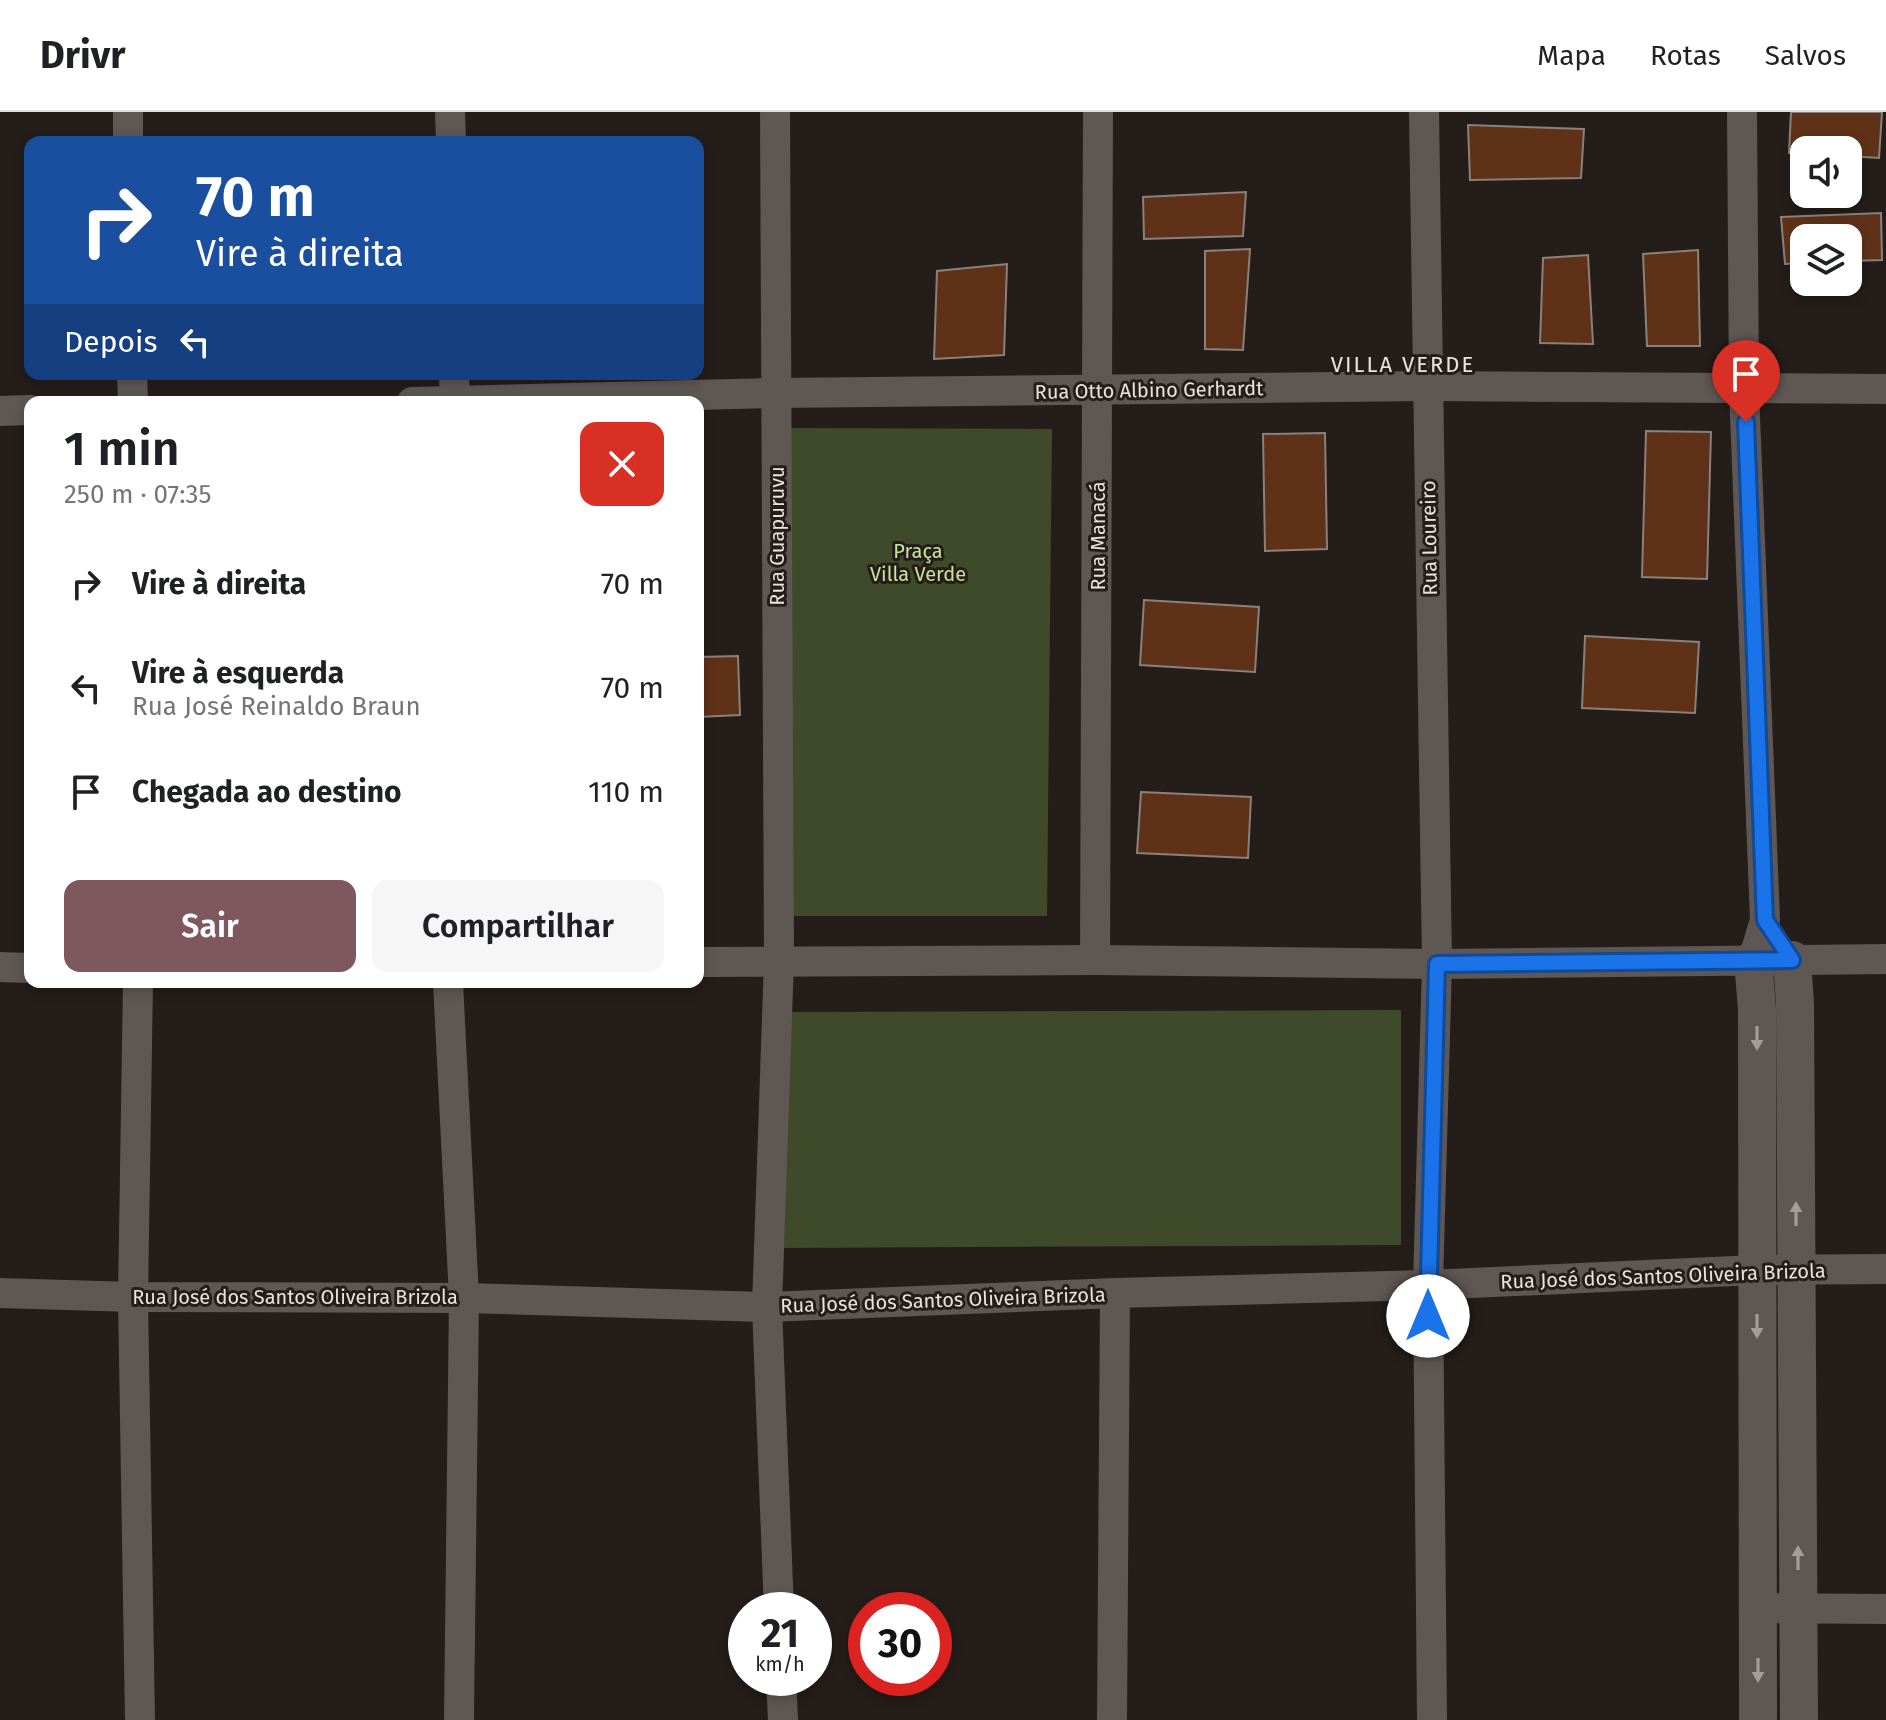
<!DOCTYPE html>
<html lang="pt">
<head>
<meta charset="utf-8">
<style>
	:root { --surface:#fff; --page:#f6f6f6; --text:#202124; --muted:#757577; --line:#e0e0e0; --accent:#7f575e }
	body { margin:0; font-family:"Fira Sans",sans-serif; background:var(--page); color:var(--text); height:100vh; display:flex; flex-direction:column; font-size:30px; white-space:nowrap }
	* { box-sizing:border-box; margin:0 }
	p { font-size:26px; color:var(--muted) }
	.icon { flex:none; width:44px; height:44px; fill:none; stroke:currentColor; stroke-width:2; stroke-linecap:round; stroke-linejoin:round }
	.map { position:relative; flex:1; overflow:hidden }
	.panel { position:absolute; left:24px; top:284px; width:680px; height:592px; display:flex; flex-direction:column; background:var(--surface); border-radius:16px; box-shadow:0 4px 12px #0003 }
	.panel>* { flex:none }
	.guide { position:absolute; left:24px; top:24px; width:680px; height:244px; border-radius:16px; box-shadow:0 4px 12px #0003; background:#1a4fa0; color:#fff; overflow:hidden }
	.fabs { position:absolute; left:1790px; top:24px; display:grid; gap:16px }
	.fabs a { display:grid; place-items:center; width:72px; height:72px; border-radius:16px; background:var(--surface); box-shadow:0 4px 12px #0003; font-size:40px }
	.speed { position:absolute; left:728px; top:1480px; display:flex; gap:16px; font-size:40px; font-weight:700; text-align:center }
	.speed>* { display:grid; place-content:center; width:104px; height:104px; border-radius:50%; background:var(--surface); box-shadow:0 4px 12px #0003; line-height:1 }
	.speed small { font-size:20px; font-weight:400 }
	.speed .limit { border:12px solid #d22; background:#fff; color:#111 }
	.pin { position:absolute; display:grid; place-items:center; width:68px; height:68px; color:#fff; margin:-82px -34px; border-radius:50% 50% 50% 0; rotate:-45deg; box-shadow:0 0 8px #0007 }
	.pin .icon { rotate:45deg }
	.me { position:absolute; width:88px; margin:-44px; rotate:0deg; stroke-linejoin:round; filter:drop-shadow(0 0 6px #0008) }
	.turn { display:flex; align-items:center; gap:28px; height:168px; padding:0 40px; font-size:36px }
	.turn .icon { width:104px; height:104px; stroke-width:2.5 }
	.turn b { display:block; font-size:56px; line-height:68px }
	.then { display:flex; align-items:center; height:76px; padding:0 40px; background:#0003; gap:16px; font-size:30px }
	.round { display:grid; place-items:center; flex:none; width:84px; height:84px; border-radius:16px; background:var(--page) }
	.summary { display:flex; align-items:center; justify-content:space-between; height:136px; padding:0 40px }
	h1 { font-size:48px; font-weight:600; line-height:60px }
	.action { display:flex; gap:16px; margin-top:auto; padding:16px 40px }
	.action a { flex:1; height:92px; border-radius:16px; background:var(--accent); color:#fff; font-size:32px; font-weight:600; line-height:92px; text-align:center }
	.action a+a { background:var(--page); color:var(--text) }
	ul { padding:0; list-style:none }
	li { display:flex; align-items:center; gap:24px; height:104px; padding:0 40px }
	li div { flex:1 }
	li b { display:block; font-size:30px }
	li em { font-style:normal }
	header { display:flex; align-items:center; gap:48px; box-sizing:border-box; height:112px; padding:0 40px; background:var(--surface); border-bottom:2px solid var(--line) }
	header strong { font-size:38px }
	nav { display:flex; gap:44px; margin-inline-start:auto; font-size:28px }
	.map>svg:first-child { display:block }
</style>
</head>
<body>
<header>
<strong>Drivr</strong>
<nav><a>Mapa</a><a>Rotas</a><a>Salvos</a></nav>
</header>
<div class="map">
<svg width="1886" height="1608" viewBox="0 0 1886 1608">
	<rect width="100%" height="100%" fill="#241d19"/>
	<!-- green -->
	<g fill="#3e4a29">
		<path d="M783 316 1052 317 1047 804H788Z"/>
		<path d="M1401 898V1133L784 1136 785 900Z"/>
	</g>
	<!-- building -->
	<g fill="#5f3119" stroke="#8a817c" stroke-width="2">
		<path d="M1791 0H1882L1879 46 1848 44V38H1804V42L1789 41Z"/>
		<path d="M1468 13 1584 17 1581 66 1470 68Z"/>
		<path d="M1246 80 1243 124 1144 127 1143 85Z"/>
		<path d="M1881 101 1882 148 1848 149V126H1804V151L1785 152 1781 105Z"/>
		<path d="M1250 137 1243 238 1205 237V139Z"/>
		<path d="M1698 138 1700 234H1647L1643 142Z"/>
		<path d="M1588 143 1593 232 1540 231 1543 146Z"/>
		<path d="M1007 152 1004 243 934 247 937 159Z"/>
		<path d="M1646 319 1711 320 1707 467 1642 465Z"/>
		<path d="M1325 321 1327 437 1265 439 1263 322Z"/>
		<path d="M1144 488 1259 495 1255 560 1140 553Z"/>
		<path d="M1585 524 1699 530 1695 601 1582 596Z"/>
		<path d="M738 544 740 603 698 605V545Z"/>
		<path d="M1141 680 1251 685 1248 746 1137 741Z"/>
	</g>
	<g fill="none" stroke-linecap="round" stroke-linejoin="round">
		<!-- minor -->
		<g stroke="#5f5753" stroke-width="30">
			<path d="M128 0V30"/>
			<path d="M450 0 451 30"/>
			<path d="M775 0 779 848 767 1195 779 1498"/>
			<path d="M1424 0 1437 852 1428 1173 1432 1608"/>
			<path d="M1742 0 1744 278 1765 808 1753 848"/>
			<path d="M132 262 133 290"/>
			<path d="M454 262 455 290"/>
			<path d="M412 290 776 281 1427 274 1886 277"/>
			<path d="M0 299 30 298"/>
			<path d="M1095 848 1098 0"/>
			<path d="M698 850 1095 848 1437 852 1886 847"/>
			<path d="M0 855 30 856"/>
			<path d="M138 870 133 1185 140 1608"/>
			<path d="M448 870 464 1186 459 1608"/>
			<path d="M0 1181 133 1185 464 1186 767 1195 1115 1181 1428 1173 1757 1158 1886 1157"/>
			<path d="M1757 1496 1886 1497"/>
			<path d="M781 1566 783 1608"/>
			<path d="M1112 1608 1115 1181"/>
		</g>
		<!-- tertiary -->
		<g stroke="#5f5753" stroke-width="38">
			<path d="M1753 848 1757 897 1758 1608"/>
			<path d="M1792 848 1795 892 1799 1608"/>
		</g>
	</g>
	<!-- one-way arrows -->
	<defs><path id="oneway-solid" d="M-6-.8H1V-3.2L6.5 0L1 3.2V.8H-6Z" transform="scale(2)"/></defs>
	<g fill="#a49d9a">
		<use href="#oneway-solid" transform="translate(1757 926) rotate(90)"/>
		<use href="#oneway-solid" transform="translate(1796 1102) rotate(-90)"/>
		<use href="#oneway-solid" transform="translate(1757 1214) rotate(90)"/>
		<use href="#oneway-solid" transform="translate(1798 1446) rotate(-90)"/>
		<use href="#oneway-solid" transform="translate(1758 1558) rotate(90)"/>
	</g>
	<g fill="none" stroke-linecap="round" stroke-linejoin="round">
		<!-- route casing -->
		<g stroke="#114b97" stroke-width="20">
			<path id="route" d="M1428 1204 1437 852 1792 848 1765 808 1746 310"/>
		</g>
		<!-- route -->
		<use href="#route" stroke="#1a73e8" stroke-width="14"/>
	</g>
	<g text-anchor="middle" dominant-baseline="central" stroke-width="6" stroke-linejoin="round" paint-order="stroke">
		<!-- street labels -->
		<g font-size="20" fill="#e8e3e1" stroke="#241d19">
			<text transform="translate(1149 278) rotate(-1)">Rua Otto Albino Gerhardt</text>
			<text transform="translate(777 424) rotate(-90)">Rua Guapuruvu</text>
			<text transform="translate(1098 424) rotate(-90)">Rua Manacá</text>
			<text transform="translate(1429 426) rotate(-91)">Rua Loureiro</text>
			<text transform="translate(1663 1164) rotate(-2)">Rua José dos Santos Oliveira Brizola</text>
			<text x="295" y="1185">Rua José dos Santos Oliveira Brizola</text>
			<text transform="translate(943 1188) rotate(-2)">Rua José dos Santos Oliveira Brizola</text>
		</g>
		<!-- park labels -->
		<g font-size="20" fill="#c7e597" stroke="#241d19">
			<text x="918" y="439">Praça<tspan x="918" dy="23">Villa Verde</tspan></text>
		</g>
		<!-- neighbourhood labels -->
		<g font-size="22" letter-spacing="2" fill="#e8e3e1" stroke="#241d19">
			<text x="1403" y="252">VILLA VERDE</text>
		</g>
	</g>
</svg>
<div class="fabs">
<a><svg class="icon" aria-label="sound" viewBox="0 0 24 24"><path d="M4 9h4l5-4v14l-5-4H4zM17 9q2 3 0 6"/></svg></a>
<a><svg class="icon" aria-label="layers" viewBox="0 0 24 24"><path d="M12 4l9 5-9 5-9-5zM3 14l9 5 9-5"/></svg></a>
</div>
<div class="speed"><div>21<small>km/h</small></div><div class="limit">30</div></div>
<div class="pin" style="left:1746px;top:310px;background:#d93025"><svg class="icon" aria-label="arrive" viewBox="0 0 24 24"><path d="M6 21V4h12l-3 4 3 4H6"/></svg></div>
<svg class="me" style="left:1428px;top:1204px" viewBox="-20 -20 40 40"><circle r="19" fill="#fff"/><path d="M0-13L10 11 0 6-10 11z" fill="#1a73e8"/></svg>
<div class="guide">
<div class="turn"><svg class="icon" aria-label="right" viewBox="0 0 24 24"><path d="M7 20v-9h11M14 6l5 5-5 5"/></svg><div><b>70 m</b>Vire à direita</div></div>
<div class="then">Depois<svg class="icon" aria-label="left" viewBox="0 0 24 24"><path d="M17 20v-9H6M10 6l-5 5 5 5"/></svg></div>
</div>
<section class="panel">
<div class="summary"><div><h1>1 min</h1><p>250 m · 07:35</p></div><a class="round" style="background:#d93025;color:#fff"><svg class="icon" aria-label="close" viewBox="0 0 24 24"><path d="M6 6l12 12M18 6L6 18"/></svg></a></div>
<ul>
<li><svg class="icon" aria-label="right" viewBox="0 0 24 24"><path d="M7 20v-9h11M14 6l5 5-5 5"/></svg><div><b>Vire à direita</b></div><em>70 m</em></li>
<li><svg class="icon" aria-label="left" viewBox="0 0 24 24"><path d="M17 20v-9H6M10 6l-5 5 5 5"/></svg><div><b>Vire à esquerda</b><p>Rua José Reinaldo Braun</p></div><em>70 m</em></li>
<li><svg class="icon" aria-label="arrive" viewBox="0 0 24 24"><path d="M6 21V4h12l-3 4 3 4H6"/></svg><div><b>Chegada ao destino</b></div><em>110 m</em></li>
</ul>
<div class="action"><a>Sair</a><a>Compartilhar</a></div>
</section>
</div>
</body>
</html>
